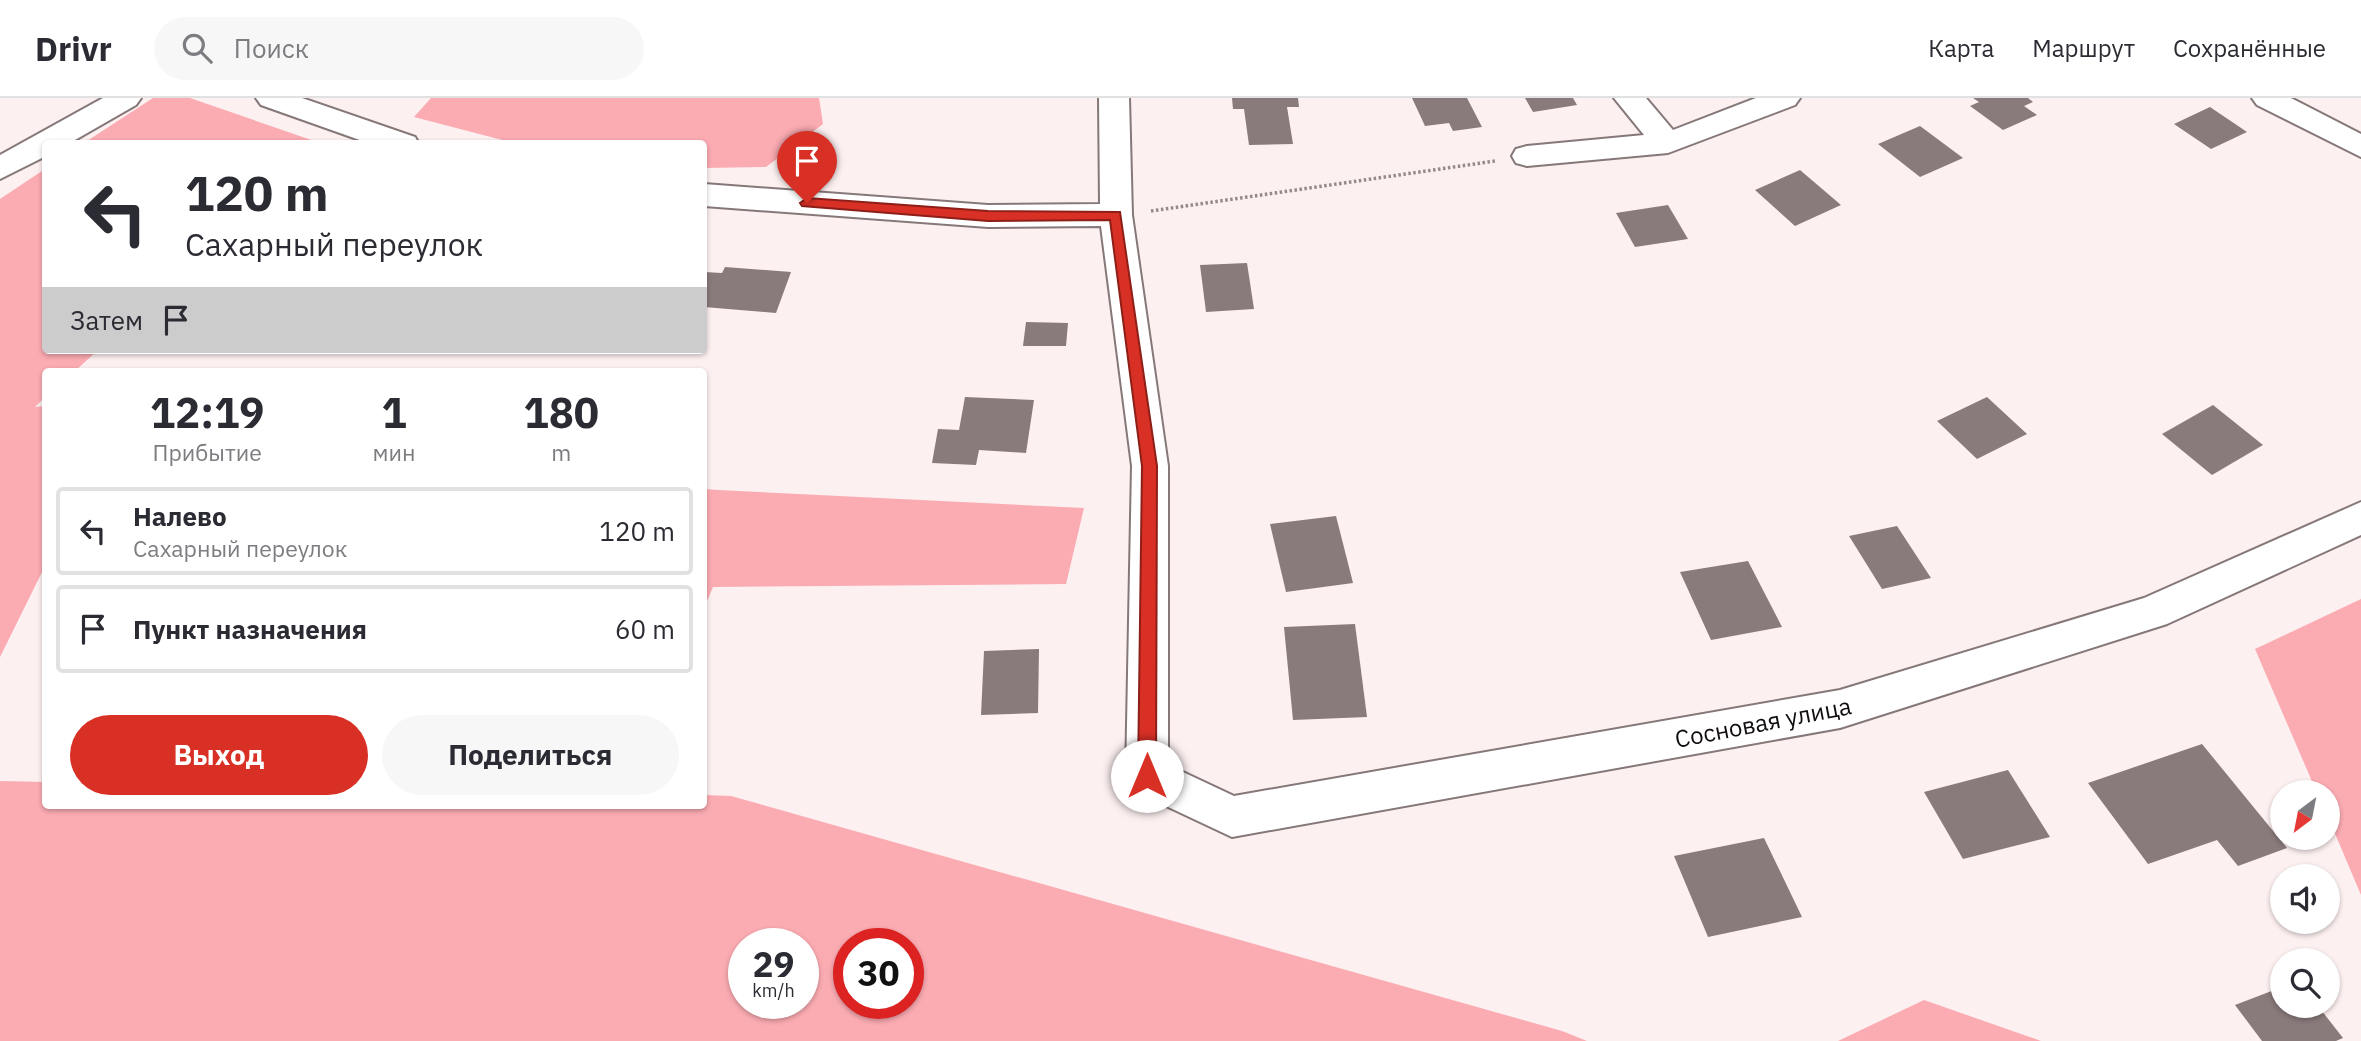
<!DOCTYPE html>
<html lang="ru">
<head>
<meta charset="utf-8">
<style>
	:root { --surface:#fff; --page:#f7f7f7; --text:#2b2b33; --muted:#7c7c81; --line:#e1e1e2; --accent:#d93025 }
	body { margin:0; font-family:"IBM Plex Sans",sans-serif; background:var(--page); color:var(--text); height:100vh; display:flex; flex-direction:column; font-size:26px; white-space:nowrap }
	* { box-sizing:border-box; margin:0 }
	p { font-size:23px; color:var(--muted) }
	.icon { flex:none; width:38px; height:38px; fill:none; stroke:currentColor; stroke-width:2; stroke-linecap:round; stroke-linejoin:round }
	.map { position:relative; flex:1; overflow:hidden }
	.details { position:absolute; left:42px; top:270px; width:665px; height:441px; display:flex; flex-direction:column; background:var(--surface); border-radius:7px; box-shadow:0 2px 5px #0004 }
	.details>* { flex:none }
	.top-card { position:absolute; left:42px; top:42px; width:665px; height:214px; border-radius:7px; box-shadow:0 2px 5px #0004; background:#fff; color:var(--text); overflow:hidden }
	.needle { width:46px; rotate:212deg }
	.fabs { position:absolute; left:2270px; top:682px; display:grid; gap:14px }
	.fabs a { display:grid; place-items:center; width:70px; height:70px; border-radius:50%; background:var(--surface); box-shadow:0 2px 5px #0004; font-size:35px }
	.speed { position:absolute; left:728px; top:830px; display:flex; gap:14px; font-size:35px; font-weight:700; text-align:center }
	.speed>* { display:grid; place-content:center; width:91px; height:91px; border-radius:50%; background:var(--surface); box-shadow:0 2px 5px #0004; line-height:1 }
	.speed small { font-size:18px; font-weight:400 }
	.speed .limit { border:10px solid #d22; background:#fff; color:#111 }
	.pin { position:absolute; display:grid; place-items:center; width:60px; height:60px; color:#fff; margin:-72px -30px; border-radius:50% 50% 50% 0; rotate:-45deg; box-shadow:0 0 7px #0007 }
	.pin .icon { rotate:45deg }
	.me { position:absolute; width:77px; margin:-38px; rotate:0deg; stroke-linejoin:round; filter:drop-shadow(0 0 5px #0008) }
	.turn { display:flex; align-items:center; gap:24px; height:147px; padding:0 28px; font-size:32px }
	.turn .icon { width:91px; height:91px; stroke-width:2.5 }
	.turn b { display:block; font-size:49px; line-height:60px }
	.then { display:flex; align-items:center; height:66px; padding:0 28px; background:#0003; gap:14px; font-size:26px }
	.eta { display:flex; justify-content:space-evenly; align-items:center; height:119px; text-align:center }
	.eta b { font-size:42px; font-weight:700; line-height:49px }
	.action { display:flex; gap:14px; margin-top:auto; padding:14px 28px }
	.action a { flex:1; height:80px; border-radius:42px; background:var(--accent); color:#fff; font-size:28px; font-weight:700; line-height:80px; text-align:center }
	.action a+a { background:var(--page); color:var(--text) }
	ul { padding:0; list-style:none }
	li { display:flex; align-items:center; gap:21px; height:88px; margin:0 14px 10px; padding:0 14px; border:4px solid var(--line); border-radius:7px }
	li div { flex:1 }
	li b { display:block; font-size:26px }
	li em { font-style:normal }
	header { display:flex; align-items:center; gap:42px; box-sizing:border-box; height:98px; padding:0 35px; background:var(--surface); border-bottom:2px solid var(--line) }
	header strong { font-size:33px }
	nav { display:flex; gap:38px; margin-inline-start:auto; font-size:24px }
	.search { width:490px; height:63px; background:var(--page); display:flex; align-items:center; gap:18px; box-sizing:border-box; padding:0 24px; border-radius:38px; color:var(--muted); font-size:26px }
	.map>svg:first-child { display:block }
</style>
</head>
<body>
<header>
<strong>Drivr</strong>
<div class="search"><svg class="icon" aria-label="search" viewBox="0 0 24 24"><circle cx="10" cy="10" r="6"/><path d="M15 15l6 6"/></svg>Поиск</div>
<nav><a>Карта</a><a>Маршрут</a><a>Сохранённые</a></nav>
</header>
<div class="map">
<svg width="2361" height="943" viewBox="0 0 2361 943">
	<rect width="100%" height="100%" fill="#fdf0f1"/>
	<!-- green -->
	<g fill="#fbabb2" fill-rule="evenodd">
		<path d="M153 0H190L320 45H84Z"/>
		<path d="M431 0H819L823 26 766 69 704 70V46L514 45 414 19Z"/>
		<path d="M45 71 46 252H98L75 273H46L45 299 35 309 45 308V468L0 559V101Z"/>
		<path d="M704 391 718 392 1084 410 1066 486 713 489 704 510Z"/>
		<path d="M2361 501V797L2328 719V695H2317L2255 551Z"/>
		<path d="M0 683 45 684 46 707H704V697L731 698 1562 933 1587 943H0ZM803 845V905H744V845ZM908 845V905H849V845Z"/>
		<path d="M1924 902 2041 943H1838Z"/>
	</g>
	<!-- building -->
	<g fill="#897a7b">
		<path d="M1232 0H1298L1299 9H1287L1293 46 1249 47 1244 11H1233Z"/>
		<path d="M1412 0H1467L1482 29 1453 33 1449 25 1425 28Z"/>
		<path d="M1525 0H1573L1577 7 1533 14Z"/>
		<path d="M1973 0H2028L2033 4 2024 8 2037 17 2003 32 1970 8 1979 4Z"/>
		<path d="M2210 9 2247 34 2211 51 2174 26Z"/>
		<path d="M1920 28 1963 60 1920 79 1878 46Z"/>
		<path d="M1800 72 1841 107 1795 128 1755 92Z"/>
		<path d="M1668 107 1688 141 1635 149 1616 115Z"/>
		<path d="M1247 165 1254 211 1206 214 1200 167Z"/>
		<path d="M725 169 791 174 776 215 704 209V174L722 175Z"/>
		<path d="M1026 224 1068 225 1066 248H1023Z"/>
		<path d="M965 299 1034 302 1026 355 979 352 976 367 932 365 938 331 959 332Z"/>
		<path d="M1987 299 2027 336 1977 361 1937 323Z"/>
		<path d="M2213 307 2263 347 2212 377 2162 336Z"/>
		<path d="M1336 418 1353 485 1286 494 1270 426Z"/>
		<path d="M1897 428 1931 480 1882 491 1849 438Z"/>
		<path d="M1748 463 1782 529 1711 542 1680 474Z"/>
		<path d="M1355 526 1367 619 1293 622 1284 529Z"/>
		<path d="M1039 551 1038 615 981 617 984 553Z"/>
		<path d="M2202 646 2287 750 2238 768 2217 742 2148 766 2088 685Z"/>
		<path d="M2008 672 2050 739 1963 761 1924 694Z"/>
		<path d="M1764 740 1802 819 1708 839 1674 758Z"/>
		<path d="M2282 889V908H2318L2343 940 2336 943H2262L2235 907Z"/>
	</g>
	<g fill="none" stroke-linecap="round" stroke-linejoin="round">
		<!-- minor casing -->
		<g stroke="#867879" stroke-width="4">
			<g id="minor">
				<path d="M103 0H141L136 7 68 46H46V58L0 81V57Z"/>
				<path d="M256 0H302L415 39 419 46H371L261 7Z"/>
				<path d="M1099 0H1129L1132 117 1168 368V667L1234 698 1840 592 2144 500 2361 404V437L2167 526 1840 630 1232 739 1132 692 1126 678 1132 368 1101 128 988 129 704 108V86L988 107 1100 106Z"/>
				<path d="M1614 0H1646L1673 32 1756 0H1800L1795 7 1668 55 1527 68 1516 65 1512 58 1516 51 1527 48 1644 37Z"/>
				<path d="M2252 0H2291L2361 36V59L2257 7Z"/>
			</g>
		</g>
		<!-- path -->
		<path stroke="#938a8a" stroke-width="3.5" stroke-dasharray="2.5 2.5" stroke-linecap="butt" d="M1151 113 1495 63"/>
		<!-- minor -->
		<use href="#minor" fill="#fff" fill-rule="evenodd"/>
	</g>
	<!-- route -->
	<path fill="#d93025" stroke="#8d1f18" stroke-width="2" d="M807 100 988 113 1120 114 1157 368 1156 678 1153 684 1147 686 1141 684 1138 678 1142 368 1110 122 988 123 802 108 800 105Z"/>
	<g text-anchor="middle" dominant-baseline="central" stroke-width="7" stroke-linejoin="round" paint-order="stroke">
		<!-- street labels -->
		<g font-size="24" fill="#120d0d" stroke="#fff">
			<text transform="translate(1763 624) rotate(-11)">Сосновая улица</text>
		</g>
	</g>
</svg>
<div class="fabs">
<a><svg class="needle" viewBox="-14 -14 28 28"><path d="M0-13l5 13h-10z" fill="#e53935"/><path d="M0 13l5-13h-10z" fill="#7c7c81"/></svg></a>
<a><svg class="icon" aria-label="sound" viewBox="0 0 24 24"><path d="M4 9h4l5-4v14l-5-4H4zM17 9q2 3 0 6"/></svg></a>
<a><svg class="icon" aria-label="search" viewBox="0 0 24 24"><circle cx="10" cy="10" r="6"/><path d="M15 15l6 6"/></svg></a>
</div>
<div class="speed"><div>29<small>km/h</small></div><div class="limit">30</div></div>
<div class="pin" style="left:807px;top:105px;background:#d93025"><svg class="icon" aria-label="arrive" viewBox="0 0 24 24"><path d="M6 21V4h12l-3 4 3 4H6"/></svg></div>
<svg class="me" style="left:1147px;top:678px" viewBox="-20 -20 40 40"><circle r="19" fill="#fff"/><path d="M0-13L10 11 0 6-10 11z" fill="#d93025"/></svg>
<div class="top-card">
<div class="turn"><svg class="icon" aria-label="left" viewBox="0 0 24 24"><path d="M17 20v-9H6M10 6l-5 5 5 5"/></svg><div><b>120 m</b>Сахарный переулок</div></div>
<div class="then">Затем<svg class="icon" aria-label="arrive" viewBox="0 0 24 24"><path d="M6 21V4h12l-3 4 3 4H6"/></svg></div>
</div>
<section class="details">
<div class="eta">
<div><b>12:19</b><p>Прибытие</p></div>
<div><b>1</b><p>мин</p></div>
<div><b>180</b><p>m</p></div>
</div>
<ul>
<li><svg class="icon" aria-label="left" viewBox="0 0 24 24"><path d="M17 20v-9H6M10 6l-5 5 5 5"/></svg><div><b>Налево</b><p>Сахарный переулок</p></div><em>120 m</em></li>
<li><svg class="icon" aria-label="arrive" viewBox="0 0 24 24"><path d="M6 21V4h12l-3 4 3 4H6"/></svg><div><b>Пункт назначения</b></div><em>60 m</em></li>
</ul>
<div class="action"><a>Выход</a><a>Поделиться</a></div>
</section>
</div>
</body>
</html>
